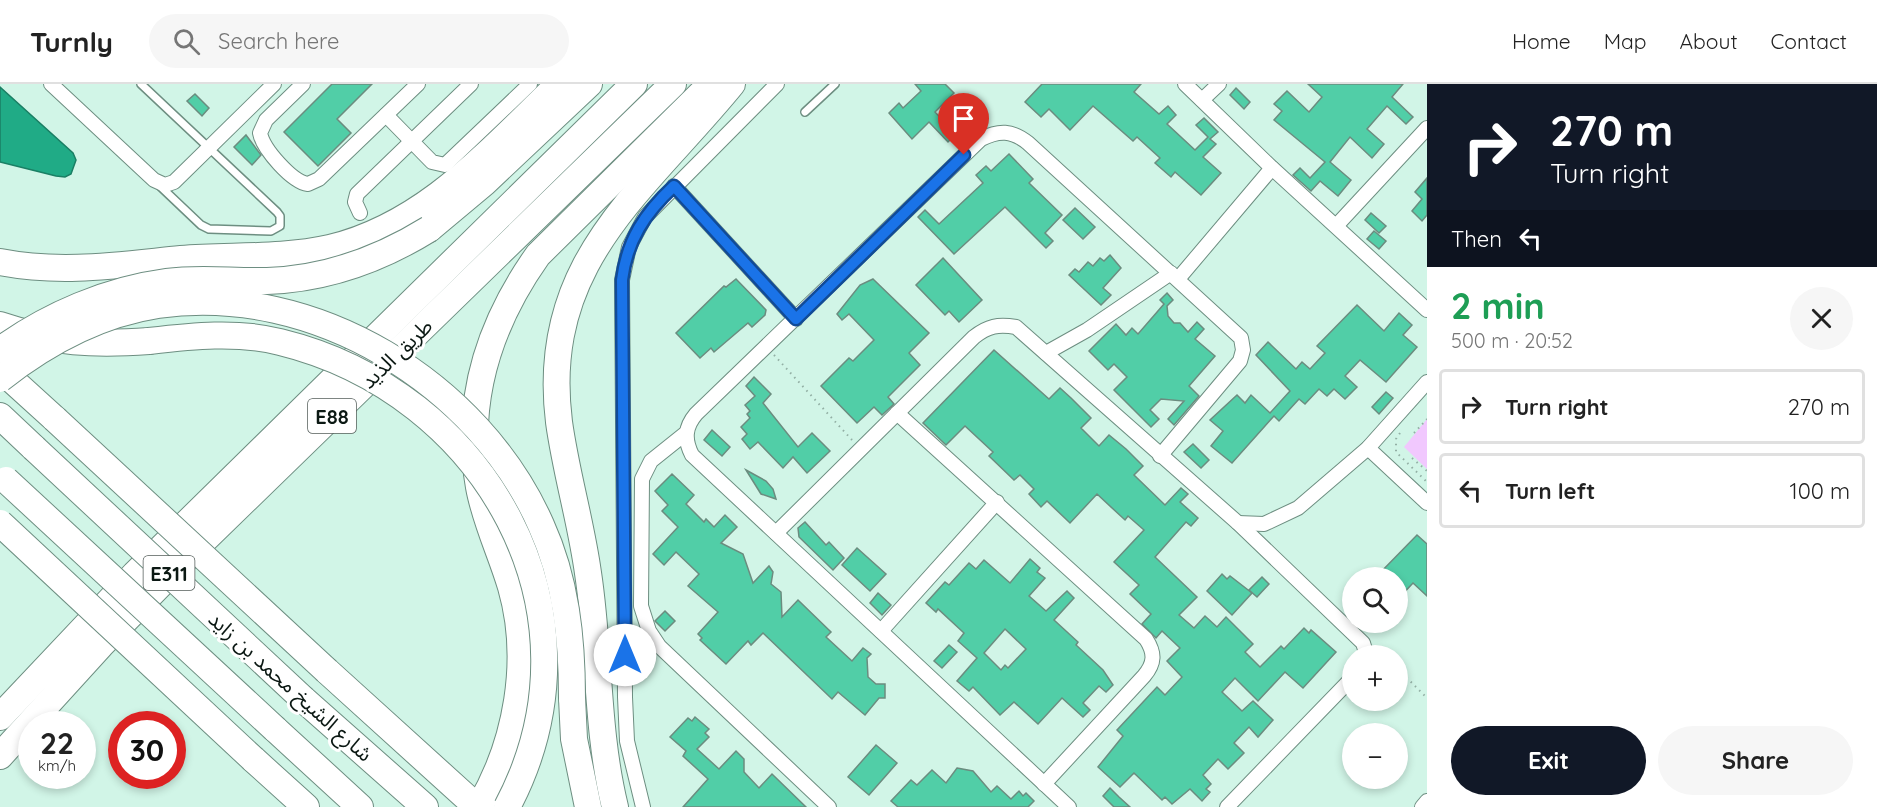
<!DOCTYPE html>
<html lang="en">
<head>
<meta charset="utf-8">
<style>
	:root { --surface:#fff; --page:#f6f6f6; --text:#222; --muted:#767676; --line:#e0e0e0; --accent:#111827 }
	body { margin:0; font-family:Quicksand,"Noto Sans Arabic",sans-serif; background:var(--page); color:var(--text); height:100vh; display:flex; flex-direction:column; font-size:22px; white-space:nowrap }
	* { box-sizing:border-box; margin:0 }
	p { font-size:20px; color:var(--muted) }
	.icon { flex:none; width:33px; height:33px; fill:none; stroke:currentColor; stroke-width:2; stroke-linecap:round; stroke-linejoin:round }
	.map { position:relative; flex:1; overflow:hidden }
	.panel { display:flex; flex-direction:column; background:var(--surface); width:450px }
	.panel>* { flex:none }
	.guide { background:#111827; color:#fff; overflow:hidden }
	.fabs { position:absolute; left:1342px; top:483px; display:grid; gap:12px }
	.fabs a { display:grid; place-items:center; width:66px; height:66px; border-radius:50%; background:var(--surface); box-shadow:0 3px 9px #0003; font-size:30px }
	.speed { position:absolute; left:18px; top:627px; display:flex; gap:12px; font-size:30px; font-weight:700; text-align:center }
	.speed>* { display:grid; place-content:center; width:78px; height:78px; border-radius:50%; background:var(--surface); box-shadow:0 3px 9px #0003; line-height:1 }
	.speed small { font-size:15px; font-weight:400 }
	.speed .limit { border:9px solid #d22; background:#fff; color:#111 }
	.pin { position:absolute; display:grid; place-items:center; width:51px; height:51px; color:#fff; margin:-62px -26px; border-radius:50% 50% 50% 0; rotate:-45deg; box-shadow:0 0 6px #0007 }
	.pin .icon { rotate:45deg }
	.me { position:absolute; width:66px; margin:-33px; rotate:0deg; stroke-linejoin:round; filter:drop-shadow(0 0 4px #0008) }
	.turn { display:flex; align-items:center; gap:21px; height:126px; padding:0 24px; font-size:27px }
	.turn .icon { width:78px; height:78px; stroke-width:2.5 }
	.turn b { display:block; font-size:42px; line-height:51px }
	.then { display:flex; align-items:center; height:57px; padding:0 24px; background:#0003; gap:12px; font-size:22px }
	.round { display:grid; place-items:center; flex:none; width:63px; height:63px; border-radius:32px; background:var(--page) }
	.overview { display:flex; align-items:center; justify-content:space-between; height:102px; padding:0 24px }
	h1 { font-size:36px; font-weight:800; line-height:45px; color:#1e9e55 }
	.cta { display:flex; gap:12px; margin-top:auto; padding:12px 24px }
	.cta a { flex:1; height:69px; border-radius:36px; background:var(--accent); color:#fff; font-size:24px; font-weight:800; line-height:69px; text-align:center }
	.cta a+a { background:var(--page); color:var(--text) }
	ul { padding:0; list-style:none }
	li { display:flex; align-items:center; gap:18px; height:75px; margin:0 12px 9px; padding:0 12px; border:3px solid var(--line); border-radius:6px }
	li div { flex:1 }
	li b { display:block; font-size:22px }
	li em { font-style:normal }
	header { display:flex; align-items:center; gap:36px; box-sizing:border-box; height:84px; padding:0 30px; background:var(--surface); border-bottom:2px solid var(--line) }
	header strong { font-size:28px }
	nav { display:flex; gap:33px; margin-inline-start:auto; font-size:21px }
	.search { width:420px; height:54px; background:var(--page); display:flex; align-items:center; gap:15px; box-sizing:border-box; padding:0 21px; border-radius:33px; color:var(--muted); font-size:22px }
	main { display:flex; flex:1; min-height:0 }
	.map>svg:first-child { display:block }
</style>
</head>
<body>
<header>
<strong>Turnly</strong>
<div class="search"><svg class="icon" aria-label="search" viewBox="0 0 24 24"><circle cx="10" cy="10" r="6"/><path d="M15 15l6 6"/></svg>Search here</div>
<nav><a>Home</a><a>Map</a><a>About</a><a>Contact</a></nav>
</header>
<main>
<div class="map">
<svg width="1427" height="723" viewBox="0 0 1427 723">
	<rect width="100%" height="100%" fill="#d1f5e7"/>
	<!-- green -->
	<path fill="#f1c8fe" d="M1427 335V385L1404 363Z"/>
	<!-- water -->
	<path fill="#20ab86" stroke="#1a7f64" stroke-width="1.5" d="M0 3 73 69 76 76 71 90 65 93 56 92 0 78Z"/>
	<!-- building -->
	<g fill="#51cea7" stroke="#6b8c7f" stroke-width="1.5" fill-rule="evenodd">
		<path d="M332 0H372L337 35 351 49 318 82 284 48Z"/>
		<path d="M915 0H945L954 9 935 28 956 50 948 58 929 38 912 55 889 29 899 19 903 24 921 7Z"/>
		<path d="M1042 0H1141L1134 8 1159 30 1168 22 1176 31 1167 40 1195 66 1208 53 1196 41 1204 34 1218 48 1210 55 1216 60 1203 73 1221 89 1201 111 1175 88 1171 93 1155 79 1160 74 1137 53 1133 57 1093 22 1070 46 1049 25 1041 33 1025 18Z"/>
		<path d="M1308 0H1403L1392 13 1413 33 1406 40 1387 22 1367 45 1384 60 1372 74 1350 53 1330 78 1351 96 1338 112 1320 97 1311 107 1293 91 1300 84 1310 94 1325 78 1274 36 1282 27 1274 20 1287 7 1309 28 1322 13Z"/>
		<path d="M1236 4 1250 18 1244 25 1230 11Z"/>
		<path d="M195 10 209 24 202 32 187 17Z"/>
		<path d="M960 11 976 27 967 35 951 19Z"/>
		<path d="M246 51 261 71 252 81 234 63Z"/>
		<path d="M1009 70 1033 95 1029 99 1062 131 1045 149 1053 157 1046 164 1005 123 954 170 918 133 925 126 939 140 983 99 976 91 986 82 991 87Z"/>
		<path d="M1427 94V131L1422 137 1412 127 1422 115 1415 108Z"/>
		<path d="M1075 124 1095 143 1083 155 1063 136Z"/>
		<path d="M1371 129 1386 142 1379 149 1365 136Z"/>
		<path d="M1374 147 1386 157 1379 165 1367 155Z"/>
		<path d="M1110 171 1121 184 1103 204 1111 211 1101 221 1069 191 1075 185 1079 188 1088 178 1093 182 1100 174 1104 177Z"/>
		<path d="M943 174 982 216 959 238 949 227 945 231 916 201Z"/>
		<path d="M736 195 766 226 765 231 752 243 748 239 714 268 711 264 700 274 676 249 724 202 726 203Z"/>
		<path d="M873 195 929 249 909 269 920 281 888 313 894 320 882 331 874 323 857 339 821 302 849 274 853 277 874 256 849 230 842 236 837 230 860 201Z"/>
		<path d="M1167 209 1173 216 1167 222 1168 232 1174 239H1180L1188 248 1197 238 1204 245 1195 255 1215 272 1189 302 1199 312 1174 341 1168 335 1184 317 1161 315 1150 326 1159 335 1151 343 1114 306 1127 293 1114 280 1108 286 1089 267 1116 240 1126 251 1132 244 1138 250 1164 220 1160 216Z"/>
		<path d="M1357 221 1384 247 1399 229 1412 241 1403 251 1417 263 1386 298 1360 276 1345 292 1357 303 1345 315 1334 305 1327 312 1319 305 1305 320 1299 315 1279 337 1274 332 1232 379 1211 362 1223 347 1210 336 1237 311 1245 319 1251 311 1270 329 1290 307 1256 271 1268 258 1296 285 1302 278 1310 285 1325 269 1317 262Z"/>
		<path d="M994 266 1049 315 1060 304 1071 314 1091 334 1081 344 1099 362 1109 351 1126 365 1143 382 1134 391 1165 421 1181 404 1188 410 1180 418 1198 434 1191 442 1186 438 1155 473 1197 513 1179 531 1194 544 1205 532 1217 543 1226 533 1253 560 1245 568 1260 583 1281 562 1284 565 1304 544 1309 549 1311 546 1336 568 1303 604 1285 588 1258 617 1235 594 1222 608 1242 627 1253 617 1273 636 1258 653 1249 643 1234 659 1244 669 1228 685 1218 675 1203 691 1211 700 1206 705 1210 708 1202 717 1190 705 1172 720 1165 713 1162 716 1134 689 1120 703 1098 683 1123 652 1117 646 1157 603 1165 611 1182 593 1167 577 1180 564 1162 547 1156 554 1142 540 1151 530 1130 510 1139 501 1114 478 1144 446 1128 432 1125 436 1097 410 1070 439 1047 417 1041 423 1029 410 1034 405 1020 391 1014 396 989 372 993 368 965 342 946 361 923 339Z"/>
		<path d="M754 293 771 310 763 319 798 363 812 349 830 367 807 389 793 373 783 384 758 358 750 365 742 355 747 350 741 343 750 334 747 330 750 327 745 321 755 312 746 302Z"/>
		<path d="M1386 308 1393 314 1379 330 1372 323Z"/>
		<path d="M712 346 730 363 722 372 704 356Z"/>
		<path d="M1193 360 1209 376 1201 384 1184 368Z"/>
		<path d="M746 386 766 397 773 405 776 415 761 410Z"/>
		<path d="M672 390 694 411 686 420 704 438 706 435 714 443 725 431 737 443 721 459 743 470 753 499 769 482 773 488 771 500 781 508 782 533 798 516 831 548 826 553 852 577 863 564 871 570 867 574 868 593 876 600H885V614H879L865 631 838 608 832 615 763 549 751 561 748 557 726 580 700 556 702 554 698 550 718 528 688 502 699 490 676 468 664 481 653 470 678 443 662 427 668 421 655 407Z"/>
		<path d="M805 438 826 461 829 458 844 474 833 486 799 453 798 444Z"/>
		<path d="M1417 451 1427 460V512L1413 499 1398 515V494H1375Z"/>
		<path d="M857 464 886 490 870 507 842 481Z"/>
		<path d="M1030 475 1040 484 1037 488 1045 494 1029 512 1046 527 1067 507 1074 514 1054 536 1078 558 1076 561 1103 586 1113 601 1106 608 1099 602 1083 619 1090 626 1083 633 1062 614 1038 640 1014 618 1000 631 973 603 969 607 957 597 977 574 958 557 964 549 938 525 936 528 926 519 945 498 949 501 969 479 976 485 984 476 1010 499ZM1005 545 1026 565 1008 584 1005 581 1001 586 984 569Z"/>
		<path d="M1222 490 1227 495 1230 492 1252 509 1232 531 1207 507Z"/>
		<path d="M1262 493 1269 500 1257 513 1249 506Z"/>
		<path d="M878 509 891 521 882 531 870 519Z"/>
		<path d="M665 527 675 537 665 547 655 537Z"/>
		<path d="M949 561 957 568 942 584 934 577Z"/>
		<path d="M695 633 709 645 705 649 709 653 697 665 719 685 736 667 744 675V688L759 704 772 690 806 723H683L708 695 683 672 686 667 670 653 688 634 692 637Z"/>
		<path d="M876 661 897 679 869 711 848 693Z"/>
		<path d="M957 684 973 687 991 708 997 702 1011 715 1019 707 1023 712 1026 709 1034 717 1028 723H898L891 717 911 696 917 701 932 686 946 699Z"/>
		<path d="M1110 704 1119 713 1130 723H1114L1103 712Z"/>
	</g>
	<g fill="none" stroke-linecap="round" stroke-linejoin="round">
		<!-- service casing -->
		<g stroke="#6d8e81" stroke-width="10">
			<g id="service">
				<path d="M141 0 277 128 280 132V142L271 147 209 145 201 141 161 103"/>
				<path d="M805 28 835 0"/>
			</g>
		</g>
		<!-- minor casing -->
		<g stroke="#6d8e81" stroke-width="16">
			<g id="minor">
				<path d="M51 0 154 96 165 101 174 98 274 0"/>
				<path d="M303 0 266 36 260 49C263 65 292 98 308 100L319 95 418 0"/>
				<path d="M1185 0 1272 84 1427 226"/>
				<path d="M1202 16 1219 0"/>
				<path d="M386 31 432 78 445 81 530 0"/>
				<path d="M674 102 796 235"/>
				<path d="M360 129 355 118 357 110 471 0"/>
				<path d="M1337 141 1427 44"/>
				<path d="M1178 195 1272 84"/>
				<path d="M1046 269 1087 246 1171 189"/>
				<path d="M897 329 1146 555C1155 569 1155 579 1144 592L1044 700"/>
				<path d="M686 349 651 377 642 395 641 522 649 547 659 562 829 723"/>
				<path d="M1368 364 1427 419"/>
				<path d="M1238 439 1264 440 1298 424 1368 364 1427 298"/>
				<path d="M776 449 974 253C988 242 998 240 1016 243L1238 439 1363 559 1367 572"/>
				<path d="M881 547 997 418"/>
				<path d="M643 723 627 657 625 613 622 196 629 163 645 133 777 0"/>
				<path d="M1069 723 692 371C684 355 685 343 696 330L981 55C999 46 1012 46 1028 59L1241 254 1243 266 1240 277 1160 372"/>
				<path d="M1227 723 1353 593"/>
				<path d="M1422 723 1427 717"/>
			</g>
		</g>
		<!-- motorway casing -->
		<g stroke="#6d8e81" stroke-width="28">
			<g id="motorway">
				<path d="M429 145 484 99 589 0"/>
				<path d="M0 178C61 190 119 181 181 175 230 171 281 175 330 164 426 141 490 66 559 0"/>
				<path d="M0 241C53 259 94 261 149 257"/>
				<path d="M0 285 55 335"/>
				<path d="M0 332 34 364"/>
				<path d="M327 587 477 723"/>
				<path d="M572 614 574 655 588 723"/>
				<path d="M303 615 425 723"/>
				<path d="M0 633 135 490 634 0"/>
				<path d="M275 645 360 723"/>
				<path d="M0 672 101 561 198 462 673 0"/>
				<path d="M253 675 306 723"/>
				<path d="M479 723C517 659 532 576 511 503 501 469 485 437 479 403 464 318 489 240 538 171L711 0"/>
				<path d="M615 723C596 646 600 567 588 489 581 438 566 389 559 338 539 178 643 109 732 0"/>
			</g>
		</g>
		<!-- path -->
		<g stroke="#92afa4" stroke-width="2" stroke-dasharray="1.5 4.5" stroke-linecap="butt">
			<path d="M774 271 852 356"/>
			<path d="M1400 349 1396 355V368L1427 398"/>
			<path d="M1414 349 1427 335"/>
			<path d="M1412 374 1427 387"/>
			<path d="M1398 585 1427 614"/>
		</g>
		<!-- service -->
		<use href="#service" stroke="#fff" stroke-width="7"/>
		<!-- minor -->
		<use href="#minor" stroke="#fff" stroke-width="14"/>
		<!-- motorway -->
		<use href="#motorway" stroke="#fff" stroke-width="26"/>
		<!-- motorway-bridge casing -->
		<g stroke="#6d8e81" stroke-width="28" stroke-linecap="butt">
			<g id="motorway-bridge">
				<path d="M149 257C192 252 237 247 280 258 485 308 611 528 507 723"/>
				<path d="M0 266C49 231 107 206 167 198 200 193 233 198 267 197 326 195 379 176 429 145"/>
				<path d="M0 295C47 258 99 230 158 221 314 198 479 300 541 441 566 496 572 554 572 614"/>
				<path d="M55 335 327 587"/>
				<path d="M34 364 303 615"/>
				<path d="M6 396 275 645"/>
				<path d="M0 439 253 675"/>
			</g>
		</g>
		<!-- motorway-bridge -->
		<use href="#motorway-bridge" stroke="#fff" stroke-width="26"/>
	</g>
	<g fill="none" stroke-linecap="round" stroke-linejoin="round">
		<!-- route casing -->
		<g stroke="#114b97" stroke-width="15">
			<path id="route" d="M625 571 622 196C627 156 645 129 674 102L796 235 964 71"/>
		</g>
		<!-- route -->
		<use href="#route" stroke="#1a73e8" stroke-width="10"/>
	</g>
	<g text-anchor="middle" dominant-baseline="central" stroke-width="6" stroke-linejoin="round" paint-order="stroke">
		<!-- shield labels -->
		<g fill="#fff" stroke="#545d5a" stroke-width="1.5">
			<rect x="308" y="315" width="48" height="34" rx="4.5"/>
			<rect x="143.5" y="472" width="51" height="34" rx="4.5"/>
		</g>
		<g font-size="20" font-weight="bold" fill="#0b1813">
			<text x="332" y="332">E88</text>
			<text x="169" y="489">E311</text>
		</g>
		<!-- street labels -->
		<g font-size="21" fill="#0b1813" stroke="#fff">
			<text transform="translate(396 269) rotate(-44)">طريق الذيد</text>
			<text transform="translate(291 602) rotate(42)">شارع الشيخ محمد بن زايد</text>
		</g>
	</g>
</svg>
<div class="fabs">
<a><svg class="icon" aria-label="search" viewBox="0 0 24 24"><circle cx="10" cy="10" r="6"/><path d="M15 15l6 6"/></svg></a>
<a>+</a>
<a>−</a>
</div>
<div class="speed"><div>22<small>km/h</small></div><div class="limit">30</div></div>
<div class="pin" style="left:964px;top:71px;background:#d93025"><svg class="icon" aria-label="arrive" viewBox="0 0 24 24"><path d="M6 21V4h12l-3 4 3 4H6"/></svg></div>
<svg class="me" style="left:625px;top:571px" viewBox="-20 -20 40 40"><circle r="19" fill="#fff"/><path d="M0-13L10 11 0 6-10 11z" fill="#1a73e8"/></svg>
</div>
<section class="panel">
<div class="guide">
<div class="turn"><svg class="icon" aria-label="right" viewBox="0 0 24 24"><path d="M7 20v-9h11M14 6l5 5-5 5"/></svg><div><b>270 m</b>Turn right</div></div>
<div class="then">Then<svg class="icon" aria-label="left" viewBox="0 0 24 24"><path d="M17 20v-9H6M10 6l-5 5 5 5"/></svg></div>
</div>
<div class="overview"><div><h1>2 min</h1><p>500 m · 20:52</p></div><a class="round"><svg class="icon" aria-label="close" viewBox="0 0 24 24"><path d="M6 6l12 12M18 6L6 18"/></svg></a></div>
<ul>
<li><svg class="icon" aria-label="right" viewBox="0 0 24 24"><path d="M7 20v-9h11M14 6l5 5-5 5"/></svg><div><b>Turn right</b></div><em>270 m</em></li>
<li><svg class="icon" aria-label="left" viewBox="0 0 24 24"><path d="M17 20v-9H6M10 6l-5 5 5 5"/></svg><div><b>Turn left</b></div><em>100 m</em></li>
</ul>
<div class="cta"><a>Exit</a><a>Share</a></div>
</section>
</main>
</body>
</html>
